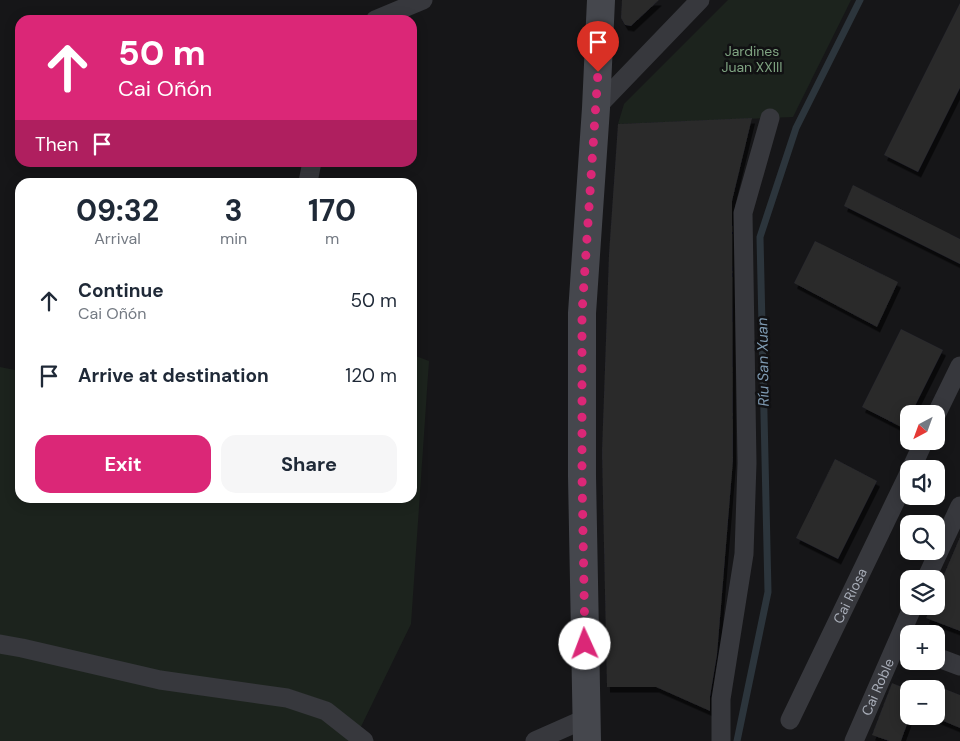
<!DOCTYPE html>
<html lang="en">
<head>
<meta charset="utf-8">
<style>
	:root { --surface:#fff; --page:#f6f6f7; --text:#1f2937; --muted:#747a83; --accent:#db2777 }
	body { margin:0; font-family:"DM Sans",sans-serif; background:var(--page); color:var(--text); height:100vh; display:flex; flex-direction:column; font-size:19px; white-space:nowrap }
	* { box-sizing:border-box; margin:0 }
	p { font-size:16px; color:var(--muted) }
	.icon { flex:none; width:28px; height:28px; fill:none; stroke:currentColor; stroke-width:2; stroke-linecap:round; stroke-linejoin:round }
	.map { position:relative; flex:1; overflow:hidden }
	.sheet { position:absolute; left:15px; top:178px; width:402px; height:325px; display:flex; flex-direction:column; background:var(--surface); border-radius:15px; box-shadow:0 2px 12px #0003 }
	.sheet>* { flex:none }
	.top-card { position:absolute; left:15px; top:15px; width:402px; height:152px; border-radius:15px; box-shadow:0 2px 12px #0003; background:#db2777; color:#fff; overflow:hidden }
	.needle { width:32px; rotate:221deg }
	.buttons { position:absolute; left:900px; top:405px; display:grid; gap:10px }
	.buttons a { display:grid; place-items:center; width:45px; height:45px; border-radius:10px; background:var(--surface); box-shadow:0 2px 12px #0003; font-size:25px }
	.pin { position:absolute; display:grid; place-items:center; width:42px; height:42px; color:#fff; margin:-51px -21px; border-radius:50% 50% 50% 0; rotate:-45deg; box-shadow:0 0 5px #0007 }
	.pin .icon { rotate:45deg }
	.me { position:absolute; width:55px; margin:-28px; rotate:358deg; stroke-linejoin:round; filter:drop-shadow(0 0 4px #0008) }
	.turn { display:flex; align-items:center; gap:18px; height:105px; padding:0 20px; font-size:22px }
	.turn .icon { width:65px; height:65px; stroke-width:2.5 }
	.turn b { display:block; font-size:35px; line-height:42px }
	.then { display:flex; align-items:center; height:48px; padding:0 20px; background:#0003; gap:10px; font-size:19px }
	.eta { display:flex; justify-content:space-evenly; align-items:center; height:85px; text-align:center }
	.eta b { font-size:30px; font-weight:700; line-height:35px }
	.action { display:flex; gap:10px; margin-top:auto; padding:10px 20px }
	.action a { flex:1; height:58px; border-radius:15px; background:var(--accent); color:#fff; font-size:20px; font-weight:700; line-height:58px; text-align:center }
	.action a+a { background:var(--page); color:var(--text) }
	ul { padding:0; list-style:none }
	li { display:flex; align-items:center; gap:15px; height:75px; padding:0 20px }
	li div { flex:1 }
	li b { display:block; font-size:19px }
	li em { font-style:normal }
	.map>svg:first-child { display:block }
</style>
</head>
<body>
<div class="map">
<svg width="960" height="741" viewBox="0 0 960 741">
	<defs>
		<filter id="shadow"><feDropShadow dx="3" dy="5.5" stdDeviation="0" flood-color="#0009"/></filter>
	</defs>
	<rect width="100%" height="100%" fill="#161618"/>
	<!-- green -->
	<g fill="#1c231d">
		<path d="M728 0H851L793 117 618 124 624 104Z"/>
		<path d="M413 355 429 361 411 624 354 741H0V367L20 371V498H412Z"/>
	</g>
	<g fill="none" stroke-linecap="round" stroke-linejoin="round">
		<!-- stream -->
		<path stroke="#2c353c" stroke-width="7" d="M737 741 768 592 760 237 796 128 860 0"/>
	</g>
	<!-- building -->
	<g fill="#29292c" filter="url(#shadow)">
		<path d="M622 0H659L631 26 625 25 621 18Z"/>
		<path d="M960 3V88L918 172 884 155Z"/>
		<path d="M752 118 732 201 733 460 717 655 710 697V711L656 687H607L602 452 609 254 618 124Z"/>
		<path d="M853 185 960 239V264L844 206Z"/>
		<path d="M815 241 898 282 877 327 794 283Z"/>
		<path d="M901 329 943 350 911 414H909V418L903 428 862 407Z"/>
		<path d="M835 459 877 481 838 559 796 538Z"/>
		<path d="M960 537V631L926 618 931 606H936V593Z"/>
		<path d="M925 681 960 695V728L931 716H936V689H921Z"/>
		<path d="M892 683 909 690V716H910L901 741H889L872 735Z"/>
	</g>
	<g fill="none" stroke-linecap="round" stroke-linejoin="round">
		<!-- street -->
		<g stroke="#37383d" stroke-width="19">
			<path d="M375 20 423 0"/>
			<path d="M596 108 700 0"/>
			<path d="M308 182 312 162"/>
			<path d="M936 415 960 366"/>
			<path d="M911 469 924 441"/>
			<path d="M926 579 960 506"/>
			<path d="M0 644 22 648 160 680 287 698 326 711 364 741"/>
			<path d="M936 657 960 666"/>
			<path id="s1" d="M790 720 909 473"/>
			<path d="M535 741 587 718"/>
			<path d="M721 741V699L744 554 747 463 743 213 770 118"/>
			<path id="s2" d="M854 741 913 606"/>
		</g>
		<!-- secondary -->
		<path stroke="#45474d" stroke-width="28" d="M587 741 582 476V313L596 108 601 0"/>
	</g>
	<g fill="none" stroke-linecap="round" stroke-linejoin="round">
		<!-- route -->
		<path stroke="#db2777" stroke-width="9" stroke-dasharray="0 16.2" d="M585 644 582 476V313L598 72"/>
	</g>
	<g text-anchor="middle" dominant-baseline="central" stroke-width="5" stroke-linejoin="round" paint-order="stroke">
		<!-- park labels -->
		<g font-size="14" fill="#7fa381" stroke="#111113">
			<text x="752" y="51">Jardines<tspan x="752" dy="16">Juan XXIII</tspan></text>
		</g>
		<!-- street labels -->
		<g font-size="14" fill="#a8adb8" stroke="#111113">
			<text stroke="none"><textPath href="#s1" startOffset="138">Cai Riosa</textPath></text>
			<text stroke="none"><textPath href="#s2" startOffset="59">Cai Roble</textPath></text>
		</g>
		<!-- water labels -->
		<g font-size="15" font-style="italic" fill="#7f9bb3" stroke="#111113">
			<text transform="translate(763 362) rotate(-91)">Ríu San Xuan</text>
		</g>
	</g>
</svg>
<div class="buttons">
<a><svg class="needle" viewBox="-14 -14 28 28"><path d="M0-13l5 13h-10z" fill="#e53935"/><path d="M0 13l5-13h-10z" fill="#747a83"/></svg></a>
<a><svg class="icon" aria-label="sound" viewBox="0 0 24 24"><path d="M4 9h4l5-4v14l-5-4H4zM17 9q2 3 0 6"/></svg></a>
<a><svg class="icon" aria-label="search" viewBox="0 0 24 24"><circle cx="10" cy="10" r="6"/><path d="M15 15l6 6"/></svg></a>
<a><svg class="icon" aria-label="layers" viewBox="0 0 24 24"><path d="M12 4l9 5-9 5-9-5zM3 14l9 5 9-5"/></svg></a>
<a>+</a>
<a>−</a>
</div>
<div class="pin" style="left:598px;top:72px;background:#d93025"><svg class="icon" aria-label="arrive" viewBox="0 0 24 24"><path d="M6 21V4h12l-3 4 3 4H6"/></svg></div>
<svg class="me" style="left:585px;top:644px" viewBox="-20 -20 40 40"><circle r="19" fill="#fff"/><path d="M0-13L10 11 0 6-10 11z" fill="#db2777"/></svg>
<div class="top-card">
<div class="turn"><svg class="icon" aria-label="ahead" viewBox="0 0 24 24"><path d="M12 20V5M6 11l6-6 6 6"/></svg><div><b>50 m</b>Cai Oñón</div></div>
<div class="then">Then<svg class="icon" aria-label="arrive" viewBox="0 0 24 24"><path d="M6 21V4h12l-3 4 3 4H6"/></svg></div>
</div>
<section class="sheet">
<div class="eta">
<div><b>09:32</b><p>Arrival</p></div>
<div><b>3</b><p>min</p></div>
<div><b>170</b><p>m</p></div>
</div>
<ul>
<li><svg class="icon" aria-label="ahead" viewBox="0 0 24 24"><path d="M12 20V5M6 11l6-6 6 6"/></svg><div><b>Continue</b><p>Cai Oñón</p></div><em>50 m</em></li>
<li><svg class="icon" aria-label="arrive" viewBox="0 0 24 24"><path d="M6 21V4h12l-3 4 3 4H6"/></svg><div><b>Arrive at destination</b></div><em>120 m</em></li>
</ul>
<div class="action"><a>Exit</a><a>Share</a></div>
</section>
</div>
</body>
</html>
